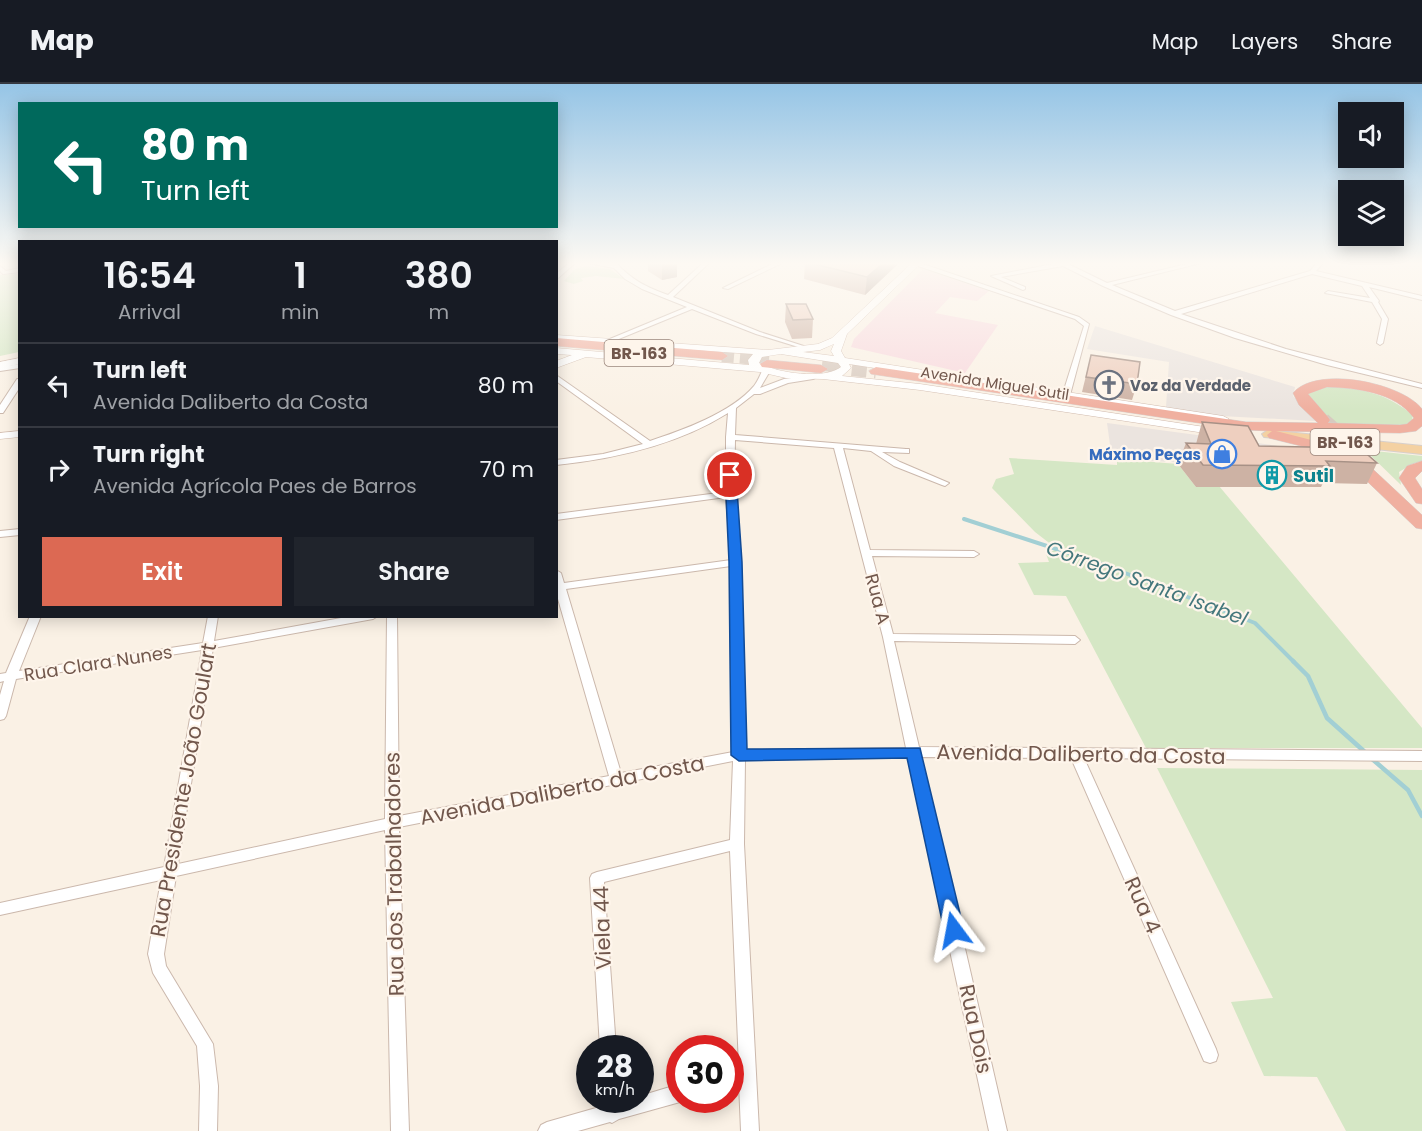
<!DOCTYPE html>
<html lang="en">
<head>
<meta charset="utf-8">
<style>
	:root { --surface:#171b24; --page:#20242c; --text:#f1f3f6; --muted:#9ea1a6; --line:#363941; --accent:#dc6953 }
	body { margin:0; font-family:Poppins,sans-serif; background:var(--page); color:var(--text); height:100vh; display:flex; flex-direction:column; font-size:22px; white-space:nowrap }
	* { box-sizing:border-box; margin:0 }
	p { font-size:20px; color:var(--muted) }
	.icon { flex:none; width:33px; height:33px; fill:none; stroke:currentColor; stroke-width:2; stroke-linecap:round; stroke-linejoin:round }
	.map { position:relative; flex:1; overflow:hidden }
	.sheet { position:absolute; left:18px; top:156px; width:540px; height:378px; display:flex; flex-direction:column; background:var(--surface); border-radius:0px; box-shadow:0 3px 15px #0003 }
	.sheet>* { flex:none }
	.banner { position:absolute; left:18px; top:18px; width:540px; height:126px; border-radius:0px; box-shadow:0 3px 15px #0003; background:#00695c; color:#fff; overflow:hidden }
	.tools { position:absolute; left:1338px; top:18px; display:grid; gap:12px }
	.tools a { display:grid; place-items:center; width:66px; height:66px; border-radius:0px; background:var(--surface); box-shadow:0 3px 15px #0003; font-size:30px }
	.speed { position:absolute; left:576px; top:951px; display:flex; gap:12px; font-size:30px; font-weight:700; text-align:center }
	.speed>* { display:grid; place-content:center; width:78px; height:78px; border-radius:50%; background:var(--surface); box-shadow:0 3px 15px #0003; line-height:1 }
	.speed small { font-size:15px; font-weight:400 }
	.speed .limit { border:9px solid #d22; background:#fff; color:#111 }
	.pin { position:absolute; display:grid; place-items:center; width:51px; height:51px; color:#fff; margin:-26px; border:3px solid #fff; border-radius:50%; box-shadow:0 2px 6px #0007 }
	.me { position:absolute; width:66px; margin:-33px; rotate:347deg; stroke-linejoin:round; filter:drop-shadow(0 0 4px #0008) }
	.turn { display:flex; align-items:center; gap:21px; height:126px; padding:0 24px; font-size:27px }
	.turn .icon { width:78px; height:78px; stroke-width:2.5 }
	.turn b { display:block; font-size:42px; line-height:51px }
	.eta { display:flex; justify-content:space-evenly; align-items:center; height:102px; text-align:center }
	.eta b { font-size:36px; font-weight:600; line-height:42px }
	.primary-button { display:flex; gap:12px; margin-top:auto; padding:12px 24px }
	.primary-button a { flex:1; height:69px; border-radius:0px; background:var(--accent); color:#fff; font-size:24px; font-weight:600; line-height:69px; text-align:center }
	.primary-button a+a { background:var(--page); color:var(--text) }
	ul { padding:0; list-style:none }
	li { display:flex; align-items:center; gap:18px; height:84px; padding:0 24px; border-top:2px solid var(--line) }
	li div { flex:1 }
	li b { display:block; font-size:22px }
	li em { font-style:normal }
	header { display:flex; align-items:center; gap:36px; box-sizing:border-box; height:84px; padding:0 30px; background:var(--surface); border-bottom:2px solid var(--line) }
	header strong { font-size:28px }
	nav { display:flex; gap:33px; margin-inline-start:auto; font-size:21px }
	.map>svg:first-child { display:block }
</style>
</head>
<body>
<header>
<strong>Map</strong>
<nav><a>Map</a><a>Layers</a><a>Share</a></nav>
</header>
<div class="map">
<svg width="1422" height="1047" viewBox="0 0 1422 1047">
	<rect width="100%" height="100%" fill="#faf1e5"/>
	<!-- industrial -->
	<g fill="#ebe4df">
		<path d="M1095 242 1295 303 1293 312 1316 337 1221 332 1166 323 1169 278 1087 265Z"/>
		<path d="M1107 339 1279 362 1290 384 1112 375Z"/>
	</g>
	<!-- medical -->
	<path fill="#f8d9de" d="M923 185 989 207 977 217 950 213 935 229 998 241 965 289 851 263 854 255Z"/>
	<!-- green -->
	<g fill="#d5e7c5">
		<path d="M587 182 610 185 624 195 596 192 581 194 583 197 574 200 564 197 575 185Z"/>
		<path d="M19 190V268L0 272V191Z"/>
		<path d="M1324 302C1361 305 1383 307 1413 331 1412 335 1413 336 1409 339 1401 344 1348 344 1339 340 1327 333 1316 323 1308 312L1309 308Z"/>
		<path d="M1365 366 1422 372V378L1414 379 1399 388 1401 401Z"/>
		<path d="M1009 374 1117 381V375L1178 380 1196 403 1219 402 1422 644V664H1146L1066 512 1034 511 1018 479 1049 478 1046 470 1057 465 1035 448 992 404 996 395 1014 390Z"/>
		<path d="M1157 684 1422 686V1047H1346L1317 993 1264 992 1231 918 1273 914Z"/>
	</g>
	<g fill="none" stroke-linecap="round" stroke-linejoin="round">
		<!-- stream-far1 -->
		<path stroke="#a2cfd4" stroke-width="4" d="M964 435 1099 479 1255 539 1294 578"/>
		<!-- stream -->
		<g stroke="#a2cfd4" stroke-width="4.5">
			<path d="M1293 577 1308 592 1327 634 1366 669"/>
			<path d="M1371 674 1408 706 1422 732"/>
		</g>
		<!-- highway-tunnel-far1 -->
		<g stroke="#d8cabf" stroke-width="12" stroke-dasharray="12 6" stroke-linecap="butt">
			<path d="M722 272 769 276"/>
			<path d="M822 281 843 283"/>
		</g>
		<!-- highway-tunnel -->
		<g stroke="#d8cabf" stroke-width="15" stroke-dasharray="15 8" stroke-linecap="butt">
			<path d="M829 282 876 287"/>
			<path d="M1323 336 1363 372"/>
		</g>
		<!-- street casing -->
		<g stroke="#cbb8ac" stroke-width="2">
			<g id="street">
				<path d="M569 179H575L556 196V190Z"/>
				<path d="M588 179H616C632 196 646 203 668 211L703 179H709L673 213 760 248 813 265 808 266 756 250 692 225 609 259H605V257L687 223 642 205 625 195 614 184Z"/>
				<path d="M774 179H782L728 205 723 204Z"/>
				<path d="M915 179H920L1079 233 1089 240 1070 311 1063 309 1084 242 1075 235 915 181Z"/>
				<path d="M1058 179H1066L1107 199 1191 179H1201L1112 201 1175 227 1310 187 1317 179H1323L1316 187 1422 212V216L1369 203 1379 217 1378 218 1388 235 1383 259 1380 261 1377 259 1382 235 1372 218 1325 209 1328 207 1370 214 1362 202 1312 190 1181 230 1286 265 1422 300V304L1327 281 1235 254 1171 231 1103 202 1063 182 1001 193 1025 203V205L1023 206 991 192Z"/>
				<path d="M0 182 6 187 20 184V188L3 190 0 187Z"/>
				<path d="M20 280V284L0 287V283Z"/>
				<path d="M763 285 770 287 760 304 784 295 813 291 817 293 813 295 788 299 760 310H754L736 324 735 351 906 365H909V369L882 368 900 378 949 399 945 402 942 401 894 382 871 367 843 364 870 466 974 467 979 470 974 473 872 472 893 550 1075 552 1080 556 1075 560 894 557 919 663 1422 667V677L1084 674 1216 965 1218 971 1216 977 1210 979 1204 977 1071 674 921 673 1007 1047H989L908 673 745 676 744 760 759 1047H741L739 999 730 1002V985L739 983 730 767 604 798 616 964H600L590 794 592 790 597 788 730 756 733 677 399 743 409 1047H391L385 746 176 792 164 870 166 882 213 960 218 1002 217 1047H199L200 1002 197 962 153 889 148 870 161 796 0 831V819L164 783 202 566 16 595 6 632 4 635 0 636V611L4 597 0 598V590L6 589 30 532H41L19 587 203 559 208 532H218L214 557 352 532H378L373 535 213 564 178 780 385 735 387 532H397L399 732 609 692 556 508V486L561 489 564 499 731 476 726 413 556 436V430L726 408V353L728 329C677 361 615 375 556 381V376L603 370 643 360 556 297V291L650 357C683 346 731 329 754 302 758 297 760 291 763 285ZM735 356 834 364 883 553 906 664 745 666 741 478 734 410ZM731 482 733 668 621 689 566 505Z"/>
				<path d="M17 295H20V303L3 329H0V321Z"/>
				<path d="M20 445V451L0 453V447Z"/>
				<path d="M680 1000V1016H685L680 1018 619 1035 612 1039 610 1038 578 1047H538L541 1041 547 1038 603 1022 602 1016H620V1017L640 1016V1012Z"/>
			</g>
		</g>
		<!-- secondary casing -->
		<g stroke="#d0baad" stroke-width="1">
			<g id="secondary">
				<path d="M912 179H921L847 250 841 267 845 274 1223 332 1229 335 1223 338 849 280 851 284 842 292 920 300 1218 345 1224 348 1218 351 920 306 823 295 786 294 760 288 586 273 556 284V277L572 271 556 270V264L749 281 748 276 753 270 556 257V251L768 266 818 260 832 254ZM834 260 831 267 834 272 803 268 820 266ZM781 270 838 279 841 283C824 296 777 289 759 279L762 273Z"/>
				<path d="M20 274V280L0 284V278Z"/>
				<path d="M20 347V353L0 355V349Z"/>
			</g>
		</g>
		<!-- primary casing -->
		<g stroke="#d7d0cd" stroke-width="2">
			<path id="primary" d="M1268 346 1422 362V370L1264 353 1262 350Z"/>
		</g>
		<!-- highway casing -->
		<g stroke="#d7d0cd" stroke-width="1">
			<g id="highway">
				<path d="M556 254 722 268 728 272 722 276 556 262Z"/>
				<path d="M767 276 821 281 828 285 821 289 762 283 760 280Z"/>
				<path d="M876 283 1246 338 1318 339 1299 321 1293 309C1317 281 1402 299 1422 325V342L1416 347 1400 349 1276 347 1335 362 1362 375 1422 431V445L1416 444 1350 381 1325 368 1269 354 1267 351 1272 347 1246 346 871 290 869 287ZM1327 303C1357 304 1395 308 1414 334L1407 340 1400 341 1328 339 1330 336 1328 333 1308 310Z"/>
				<path d="M1422 377V387L1415 394 1422 405V420L1416 419 1399 394 1407 382Z"/>
			</g>
		</g>
		<!-- street -->
		<use href="#street" fill="#fff" fill-rule="evenodd"/>
		<!-- secondary -->
		<use href="#secondary" fill="#fff" fill-rule="evenodd"/>
		<!-- primary -->
		<use href="#primary" fill="#f4d1a2" fill-rule="evenodd"/>
		<!-- highway -->
		<use href="#highway" fill="#f0b0a0" fill-rule="evenodd"/>
	</g>
	<!-- wall -->
	<g fill="#cdb2a4">
		<path d="M648 179H677V193L662 196 648 187Z"/>
		<path d="M805 179H905L904 180 899 179 865 211 804 195Z"/>
		<path d="M786 220 813 235 812 254 792 255 785 238Z"/>
		<path d="M1091 271 1137 300 1132 316 1082 308Z"/>
		<path d="M1202 338 1259 362 1377 379 1367 400 1323 399 1321 403H1196L1178 380 1186 359 1196 360Z"/>
	</g>
	<!-- shaded-wall -->
	<g fill="#a79186">
		<path d="M662 179H677V193L662 196Z"/>
		<path d="M883 179H899L865 211 867 193Z"/>
	</g>
	<!-- building -->
	<g fill="#eecfbf" stroke="#a79186" stroke-width="1.5">
		<path d="M810 179H883L867 193Z"/>
		<path d="M786 220H806L813 235 793 236Z"/>
		<path d="M1091 271 1140 278 1137 300 1086 293Z"/>
		<path d="M1202 338 1248 342 1259 362 1360 364 1377 379 1326 377 1330 382 1203 381 1186 359 1211 360Z"/>
	</g>
	<!-- sky -->
	<linearGradient id="sky" x2="0" y2="1"><stop stop-color="#96c5e6"/><stop offset="0.55" stop-color="#fdf9f3"/><stop offset="1" stop-color="#fdf9f3" stop-opacity="0"/></linearGradient>
	<rect width="1422" height="326" fill="url(#sky)"/>
	<!-- route -->
	<path fill="#1a73e8" stroke="#114b97" stroke-width="1.5" d="M730 388 736 391 742 478 747 665 920 664 964 846 961 852 954 855 947 852 944 846 907 674 739 677 731 671 729 478 725 391Z"/>
	<!-- icons -->
	<defs>
		<g id="church-ring" transform="scale(1.5)"><circle r="9.5" fill="#fef5eb" stroke="#6b7280" stroke-width="1.5"/><path d="M-1.2-6h2.4v3.5h3.3v2.4h-3.3V6h-2.4V-.1h-3.3v-2.4h3.3Z" fill="#6b7280"/></g>
		<g id="shop-ring" transform="scale(1.5)"><circle r="9.5" fill="#fef5eb" stroke="#3f7fe0" stroke-width="1.5"/><path d="M-5-2.5h2.3a2.7 3.5 0 0 1 5.4 0H5L5.5 6h-11ZM-1.5-2.5h3a1.5 2.3 0 0 0-3 0Z" fill="#3f7fe0"/></g>
		<g id="building-ring" transform="scale(1.5)"><circle r="9.5" fill="#fef5eb" stroke="#0f9aa8" stroke-width="1.5"/><path d="M-4-6H4V6H1V3H-1V6H-4ZM-2.5-4.3h1.7v1.8h-1.7ZM.8-4.3h1.7v1.8H.8ZM-2.5-1h1.7V.8h-1.7ZM.8-1h1.7V.8H.8Z" fill="#0f9aa8"/></g>
	</defs>
	<g fill-rule="evenodd">
		<use href="#church-ring" x="1109" y="301"/>
		<use href="#shop-ring" x="1222" y="370"/>
		<use href="#building-ring" x="1272" y="391"/>
	</g>
	<g text-anchor="middle" dominant-baseline="central" stroke-width="4.5" stroke-linejoin="round" paint-order="stroke">
		<!-- far-street labels -->
		<g font-size="15" fill="#71574c" stroke="#fef5eb">
			<text transform="translate(995 299) rotate(9)">Avenida Miguel Sutil</text>
		</g>
		<!-- far-worship labels -->
		<g font-size="15" font-weight="bold" fill="#5b616d" stroke="#fef5eb" text-anchor="start">
			<text x="1130" y="301">Voz da Verdade</text>
		</g>
		<!-- far-shop labels -->
		<g font-size="15" font-weight="bold" fill="#366cbe" stroke="#fef5eb" text-anchor="end">
			<text x="1201" y="370">Máximo Peças</text>
		</g>
		<!-- shield labels -->
		<g fill="#fef5eb" stroke="#9b867c" stroke-width="1.5">
			<rect x="604.5" y="256" width="69" height="26" rx="4.5"/>
			<rect x="1310.5" y="345" width="69" height="26" rx="4.5"/>
		</g>
		<g font-size="16" font-weight="bold" fill="#71574c">
			<text x="639" y="269">BR-163</text>
			<text x="1345" y="358">BR-163</text>
		</g>
		<!-- culture labels -->
		<g font-size="18" font-weight="bold" fill="#0d838f" stroke="#fef5eb" text-anchor="start">
			<text x="1293" y="391">Sutil</text>
		</g>
		<!-- street labels -->
		<g font-size="18" fill="#71574c" stroke="#fef5eb">
			<text transform="translate(878 515) rotate(75)">Rua A</text>
			<text transform="translate(98 579) rotate(-9)">Rua Clara Nunes</text>
		</g>
		<!-- water labels -->
		<g font-size="20" font-style="italic" fill="#44777c" stroke="#fef5eb">
			<text transform="translate(1147 499) rotate(20)">Córrego Santa Isabel</text>
		</g>
		<!-- near-street labels -->
		<g font-size="21" fill="#71574c" stroke="#fef5eb">
			<text transform="translate(1081 670) rotate(1)">Avenida Daliberto da Costa</text>
			<text transform="translate(183 706) rotate(-80)">Rua Presidente João Goulart</text>
			<text transform="translate(562 706) rotate(-11)">Avenida Daliberto da Costa</text>
			<text transform="translate(394 790) rotate(-91)">Rua dos Trabalhadores</text>
			<text transform="translate(1143 821) rotate(66)">Rua 4</text>
			<text transform="translate(602 844) rotate(-92)">Viela 44</text>
			<text transform="translate(976 945) rotate(78)">Rua Dois</text>
		</g>
	</g>
</svg>
<div class="tools">
<a><svg class="icon" aria-label="sound" viewBox="0 0 24 24"><path d="M4 9h4l5-4v14l-5-4H4zM17 9q2 3 0 6"/></svg></a>
<a><svg class="icon" aria-label="layers" viewBox="0 0 24 24"><path d="M12 4l9 5-9 5-9-5zM3 14l9 5 9-5"/></svg></a>
</div>
<div class="speed"><div>28<small>km/h</small></div><div class="limit">30</div></div>
<div class="pin" style="left:730px;top:391px;background:#d93025"><svg class="icon" aria-label="arrive" viewBox="0 0 24 24"><path d="M6 21V4h12l-3 4 3 4H6"/></svg></div>
<svg class="me" style="left:954px;top:846px" viewBox="-20 -20 40 40"><path d="M0-17L14 15 0 8-14 15z" fill="#1a73e8" stroke="#fff" stroke-width="4"/></svg>
<div class="banner">
<div class="turn"><svg class="icon" aria-label="left" viewBox="0 0 24 24"><path d="M17 20v-9H6M10 6l-5 5 5 5"/></svg><div><b>80 m</b>Turn left</div></div>
</div>
<section class="sheet">
<div class="eta">
<div><b>16:54</b><p>Arrival</p></div>
<div><b>1</b><p>min</p></div>
<div><b>380</b><p>m</p></div>
</div>
<ul>
<li><svg class="icon" aria-label="left" viewBox="0 0 24 24"><path d="M17 20v-9H6M10 6l-5 5 5 5"/></svg><div><b>Turn left</b><p>Avenida Daliberto da Costa</p></div><em>80 m</em></li>
<li><svg class="icon" aria-label="right" viewBox="0 0 24 24"><path d="M7 20v-9h11M14 6l5 5-5 5"/></svg><div><b>Turn right</b><p>Avenida Agrícola Paes de Barros</p></div><em>70 m</em></li>
</ul>
<div class="primary-button"><a>Exit</a><a>Share</a></div>
</section>
</div>
</body>
</html>
